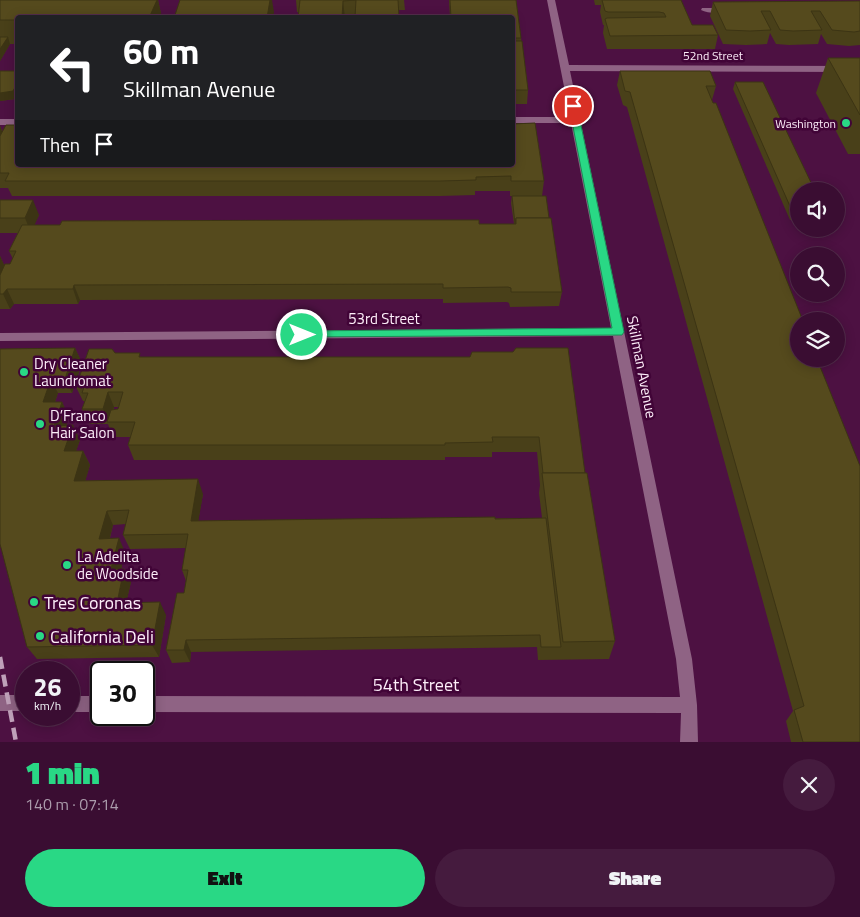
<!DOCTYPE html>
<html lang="en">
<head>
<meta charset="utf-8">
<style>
	:root { --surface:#3a0d32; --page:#451b3e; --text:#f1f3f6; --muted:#ab9cac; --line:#542d4d; --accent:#29d885 }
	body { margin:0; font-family:"Titillium Web",sans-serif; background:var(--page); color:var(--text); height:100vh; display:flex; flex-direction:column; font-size:19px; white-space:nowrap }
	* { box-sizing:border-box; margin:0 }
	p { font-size:16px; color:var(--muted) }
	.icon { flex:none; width:28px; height:28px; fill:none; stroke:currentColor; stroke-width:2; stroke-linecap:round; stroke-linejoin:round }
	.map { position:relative; height:742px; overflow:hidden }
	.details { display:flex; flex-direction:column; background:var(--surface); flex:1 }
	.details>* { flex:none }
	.banner { position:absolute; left:15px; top:15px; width:500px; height:152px; border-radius:5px; box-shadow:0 2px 12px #0003,0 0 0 1px var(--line); background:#202124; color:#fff; overflow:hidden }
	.buttons { position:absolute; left:790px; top:182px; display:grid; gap:10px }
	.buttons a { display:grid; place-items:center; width:55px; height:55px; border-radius:50%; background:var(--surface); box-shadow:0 2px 12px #0003,0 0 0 1px var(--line); font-size:25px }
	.speed { position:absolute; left:15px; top:661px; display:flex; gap:10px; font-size:25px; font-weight:700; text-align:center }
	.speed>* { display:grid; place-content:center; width:65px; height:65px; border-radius:50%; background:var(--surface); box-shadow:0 2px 12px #0003,0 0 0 1px var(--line); line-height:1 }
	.speed small { font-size:12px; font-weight:400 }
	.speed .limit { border:2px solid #111; border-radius:8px; background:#fff; color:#111 }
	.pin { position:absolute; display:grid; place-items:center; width:42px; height:42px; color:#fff; margin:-21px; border:2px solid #fff; border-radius:50%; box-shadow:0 1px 5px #0007 }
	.me { position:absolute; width:55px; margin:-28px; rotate:90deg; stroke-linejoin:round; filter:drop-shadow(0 0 4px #0008) }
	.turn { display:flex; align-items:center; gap:18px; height:105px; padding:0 25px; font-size:22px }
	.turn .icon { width:65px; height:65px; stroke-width:2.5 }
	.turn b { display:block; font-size:35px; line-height:42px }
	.then { display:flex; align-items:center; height:48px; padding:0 25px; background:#0003; gap:10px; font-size:19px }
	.round { display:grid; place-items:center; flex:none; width:52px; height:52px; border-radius:26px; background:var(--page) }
	.headline { display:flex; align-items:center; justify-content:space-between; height:85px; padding:0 25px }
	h1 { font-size:30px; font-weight:800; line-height:38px; color:var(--accent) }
	.action { display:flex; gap:10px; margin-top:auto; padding:10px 25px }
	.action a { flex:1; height:58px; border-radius:30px; background:var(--accent); color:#111; font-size:20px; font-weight:800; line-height:58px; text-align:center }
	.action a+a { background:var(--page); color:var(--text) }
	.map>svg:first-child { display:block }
</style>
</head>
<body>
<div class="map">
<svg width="860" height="742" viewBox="0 0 860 742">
	<rect width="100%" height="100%" fill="#4d1142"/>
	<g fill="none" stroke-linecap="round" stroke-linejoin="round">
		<!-- lane -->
		<path fill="#8f6384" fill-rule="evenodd" d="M702 8H728L732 10C725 14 708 14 701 10Z"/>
		<!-- street -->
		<g fill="#8f6384" fill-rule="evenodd">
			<path d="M547 0H555L569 65 860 66V72L570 71 692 659 697 705 698 742H680L681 713 144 712V696L680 697 676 659 613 336 0 341V333L611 328 571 123H512V117H570Z"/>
			<rect x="0" y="119" width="18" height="6"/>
			<rect x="0" y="695" width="26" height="16"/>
			<rect x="69" y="696" width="32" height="16"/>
		</g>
		<!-- rail -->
		<path stroke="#bfa0b9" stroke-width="4.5" stroke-dasharray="12 6" stroke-linecap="butt" d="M0 657 16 742"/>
	</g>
	<!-- wall -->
	<g fill="#494019" fill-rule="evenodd">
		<path d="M0 0H158L162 18H18V44H10L0 61Z"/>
		<path d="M296 0H404L405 10H399V18H298V12H297Z"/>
		<path d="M449 0H516L528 90 527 104H512V18H450Z"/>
		<path d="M594 0H681L692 25 718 35 715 49H607L603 33 604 25H603L600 12 601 5H595Z"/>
		<path d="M860 1V45L849 46 827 44 821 34 818 44 789 45 776 44 770 33 767 44 746 45 723 44 710 16 713 2Z"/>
		<path d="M828 58H860V154H848L816 93Z"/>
		<path d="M18 71V98L17 96 15 99 0 101Z"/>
		<path d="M620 71 716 86 712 100 860 742H791L786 721 793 711 627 107 623 105 617 85Z"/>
		<path d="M735 82 799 191V220H790L733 89Z"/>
		<path d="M0 126 18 165H512L544 181 542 196 549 218 562 292 559 306 510 307 509 303 507 302 443 303V299L80 300 78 304H14L10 309H0V256L4 265 10 264 13 259 9 251 18 233H0V200L39 215 34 225 514 224 511 203 512 196H510V191H475V195L440 196H12L8 188H0Z"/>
		<path d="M75 348 82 363 72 393H58L55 402H62L69 417 66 425 80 440 76 451H83L90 465 85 481 203 494 198 521 542 518 539 493 540 485 537 452H492V457H445V460H134L128 445 131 437H113L108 424H89L82 409 85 401H83L76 387 115 353 142 357H444L585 473 615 641 609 659 538 660 537 647 191 652 190 662 172 663 166 650 184 593 186 581 182 570 186 548 130 549 123 535 126 524 113 525 110 538 125 552 121 569H124L131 582 126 603 166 615 159 657 37 659 27 647 0 349ZM114 407H119L118 409H114Z"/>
	</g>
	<!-- shaded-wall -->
	<g fill="#3c3414">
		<path d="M157 0H158L162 18H149Z"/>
		<path d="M269 0H272L274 12 273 18H267Z"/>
		<path d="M343 1 345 18H342Z"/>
		<path d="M8 37 10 44 0 61V49Z"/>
		<path d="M18 82V91H14L17 96 15 99 0 101V93Z"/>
		<path d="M0 126 5 139 0 149Z"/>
		<path d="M33 200 39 215 31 233 25 218Z"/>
		<path d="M0 256 5 267 0 279Z"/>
		<path d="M74 285 80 300 78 304 73 289Z"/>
		<path d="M7 289 14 304 10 309 3 294Z"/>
		<path d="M75 348 82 363 72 393 65 379Z"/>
		<path d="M51 379 58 393 50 417 43 402Z"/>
		<path d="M108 392 114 407 110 422H108L103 409Z"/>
		<path d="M62 402 69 417 61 440 54 426Z"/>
		<path d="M73 425 80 440 71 465 64 451Z"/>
		<path d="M83 451 90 465 81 495 74 481Z"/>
		<path d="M198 479 203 494 196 535 191 521Z"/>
		<path d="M107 511 113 525 106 552 99 539Z"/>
		<path d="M119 538 125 552 118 583 111 569Z"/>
		<path d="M124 569 131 582 123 616 117 603Z"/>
		<path d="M160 602 166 615 159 657 152 645Z"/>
		<path d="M186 640 191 652 190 662 184 650Z"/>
	</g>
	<!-- building -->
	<g fill="#554a1d" stroke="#3c3414">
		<path d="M0 0H157L149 18H18V20H0Z"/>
		<path d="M180 0H270L267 18H174Z"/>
		<path d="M300 0H398L399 17H355L356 0 343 1 342 18H298Z"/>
		<path d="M450 0H516L521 38H512V18H451Z"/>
		<path d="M602 0H681L692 25H713L718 35 610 36 605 19 607 18 666 17 664 13 659 12H608L605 11Z"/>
		<path d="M860 1V31L854 32 832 30 820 11H811L822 30 793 31 780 30 770 11H761L771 30 750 31 726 30 713 2Z"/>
		<path d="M0 37H8L0 49Z"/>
		<path d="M512 41H522L528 90H512Z"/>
		<path d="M828 58H860V115Z"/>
		<path d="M0 71H18V82L13 91 0 93Z"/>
		<path d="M620 71H710L716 86H706L713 103H716L803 321H799V359H817L860 466V742H803L794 710 804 706 630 92 625 91Z"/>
		<path d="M735 82H763L815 191H799V213H793Z"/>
		<path d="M18 85V91H14Z"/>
		<path d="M535 123 544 181H511V176L476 177V180L440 181H5L9 173H0V136L6 125H18V165H512V124Z"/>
		<path d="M512 196H546L549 218H516L515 224Z"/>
		<path d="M0 200H33L25 218H0Z"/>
		<path d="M516 218H551L562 292H511V288L508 287 443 288V284L74 285 73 289H7L3 294H0V275L5 264H10L16 251H9L22 225H60L62 221 364 220H479V224H516Z"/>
		<path d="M75 348 65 379H51L43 402H62L54 426 73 425 64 451H83L74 481 198 479 191 521 495 517V519L546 518 561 647H541L540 635 186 640 184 650H166L177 593H184L188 570H182L188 534 123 535 129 510 107 511 99 539 119 538 111 569H124L117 603 160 602 152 645 27 647 0 544V349Z"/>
		<path d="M516 348H568L585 473H543L539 437H492L493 442 445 443V445H128L135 422H107L111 410 118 409 123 392H108L103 409H82L88 393H82L84 387H76L89 349H112L115 353H140L139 357H470L472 352H513Z"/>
		<path d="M542 473H587L615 641 563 642Z"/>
	</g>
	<!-- route -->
	<path fill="#29d885" stroke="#1b8c56" d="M570 104 577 106 624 332 622 335 298 337 296 335 302 331 612 328 569 106Z"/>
	<!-- markers -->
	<g fill="#29d885" stroke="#410437" stroke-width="2">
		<circle cx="846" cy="123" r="5"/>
		<circle cx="24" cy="372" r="5"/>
		<circle cx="40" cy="424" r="5"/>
		<circle cx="67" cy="565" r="5"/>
		<circle cx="34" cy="602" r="5"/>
		<circle cx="40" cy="636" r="5"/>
	</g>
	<g text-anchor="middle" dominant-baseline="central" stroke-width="5" stroke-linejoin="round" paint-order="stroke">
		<!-- far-street labels -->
		<g font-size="12" fill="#fdeef9" stroke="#410437">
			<text x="713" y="55">52nd Street</text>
		</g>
		<!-- far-poi labels -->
		<g font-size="12" fill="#fdeef9" stroke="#410437" text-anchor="end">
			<text x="836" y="123">Washington</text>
		</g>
		<!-- street labels -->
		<g font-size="15" fill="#fdeef9" stroke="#410437">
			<text x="384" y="318">53rd Street</text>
			<text transform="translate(642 367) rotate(79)">Skillman Avenue</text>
		</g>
		<!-- poi labels -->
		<g font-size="15" fill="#fdeef9" stroke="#410437" text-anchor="start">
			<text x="34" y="363">Dry Cleaner<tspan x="34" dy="17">Laundromat</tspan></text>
			<text x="50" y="415">D’Franco<tspan x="50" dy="17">Hair Salon</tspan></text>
			<text x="77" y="556">La Adelita<tspan x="77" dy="17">de Woodside</tspan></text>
		</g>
		<!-- near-poi labels -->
		<g font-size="18" fill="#fdeef9" stroke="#410437" text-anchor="start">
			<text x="44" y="602">Tres Coronas</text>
			<text x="50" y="636">California Deli</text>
		</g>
		<!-- near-street labels -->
		<g font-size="18" fill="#fdeef9" stroke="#410437">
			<text x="416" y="684">54th Street</text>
		</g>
	</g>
</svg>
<div class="buttons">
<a><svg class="icon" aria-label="sound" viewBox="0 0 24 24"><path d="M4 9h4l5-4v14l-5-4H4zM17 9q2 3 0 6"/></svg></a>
<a><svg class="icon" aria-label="search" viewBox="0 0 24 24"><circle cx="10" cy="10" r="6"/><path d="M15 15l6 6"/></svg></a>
<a><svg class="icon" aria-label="layers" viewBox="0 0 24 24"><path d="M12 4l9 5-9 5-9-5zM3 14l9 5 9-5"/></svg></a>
</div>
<div class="speed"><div>26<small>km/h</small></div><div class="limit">30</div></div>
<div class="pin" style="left:573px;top:106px;background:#d93025"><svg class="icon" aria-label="arrive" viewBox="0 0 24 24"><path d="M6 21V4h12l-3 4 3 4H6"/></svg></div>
<svg class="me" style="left:302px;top:335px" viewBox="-20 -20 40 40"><circle r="17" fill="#29d885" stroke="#fff" stroke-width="3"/><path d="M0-11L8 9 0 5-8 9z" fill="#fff"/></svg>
<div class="banner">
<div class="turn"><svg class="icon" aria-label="left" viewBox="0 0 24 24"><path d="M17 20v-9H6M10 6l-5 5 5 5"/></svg><div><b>60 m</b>Skillman Avenue</div></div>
<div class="then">Then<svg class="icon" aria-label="arrive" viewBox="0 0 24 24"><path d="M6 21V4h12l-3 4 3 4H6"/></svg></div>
</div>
</div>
<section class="details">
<div class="headline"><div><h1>1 min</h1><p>140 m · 07:14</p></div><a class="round"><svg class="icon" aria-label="close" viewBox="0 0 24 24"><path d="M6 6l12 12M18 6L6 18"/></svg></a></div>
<div class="action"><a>Exit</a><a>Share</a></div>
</section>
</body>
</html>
